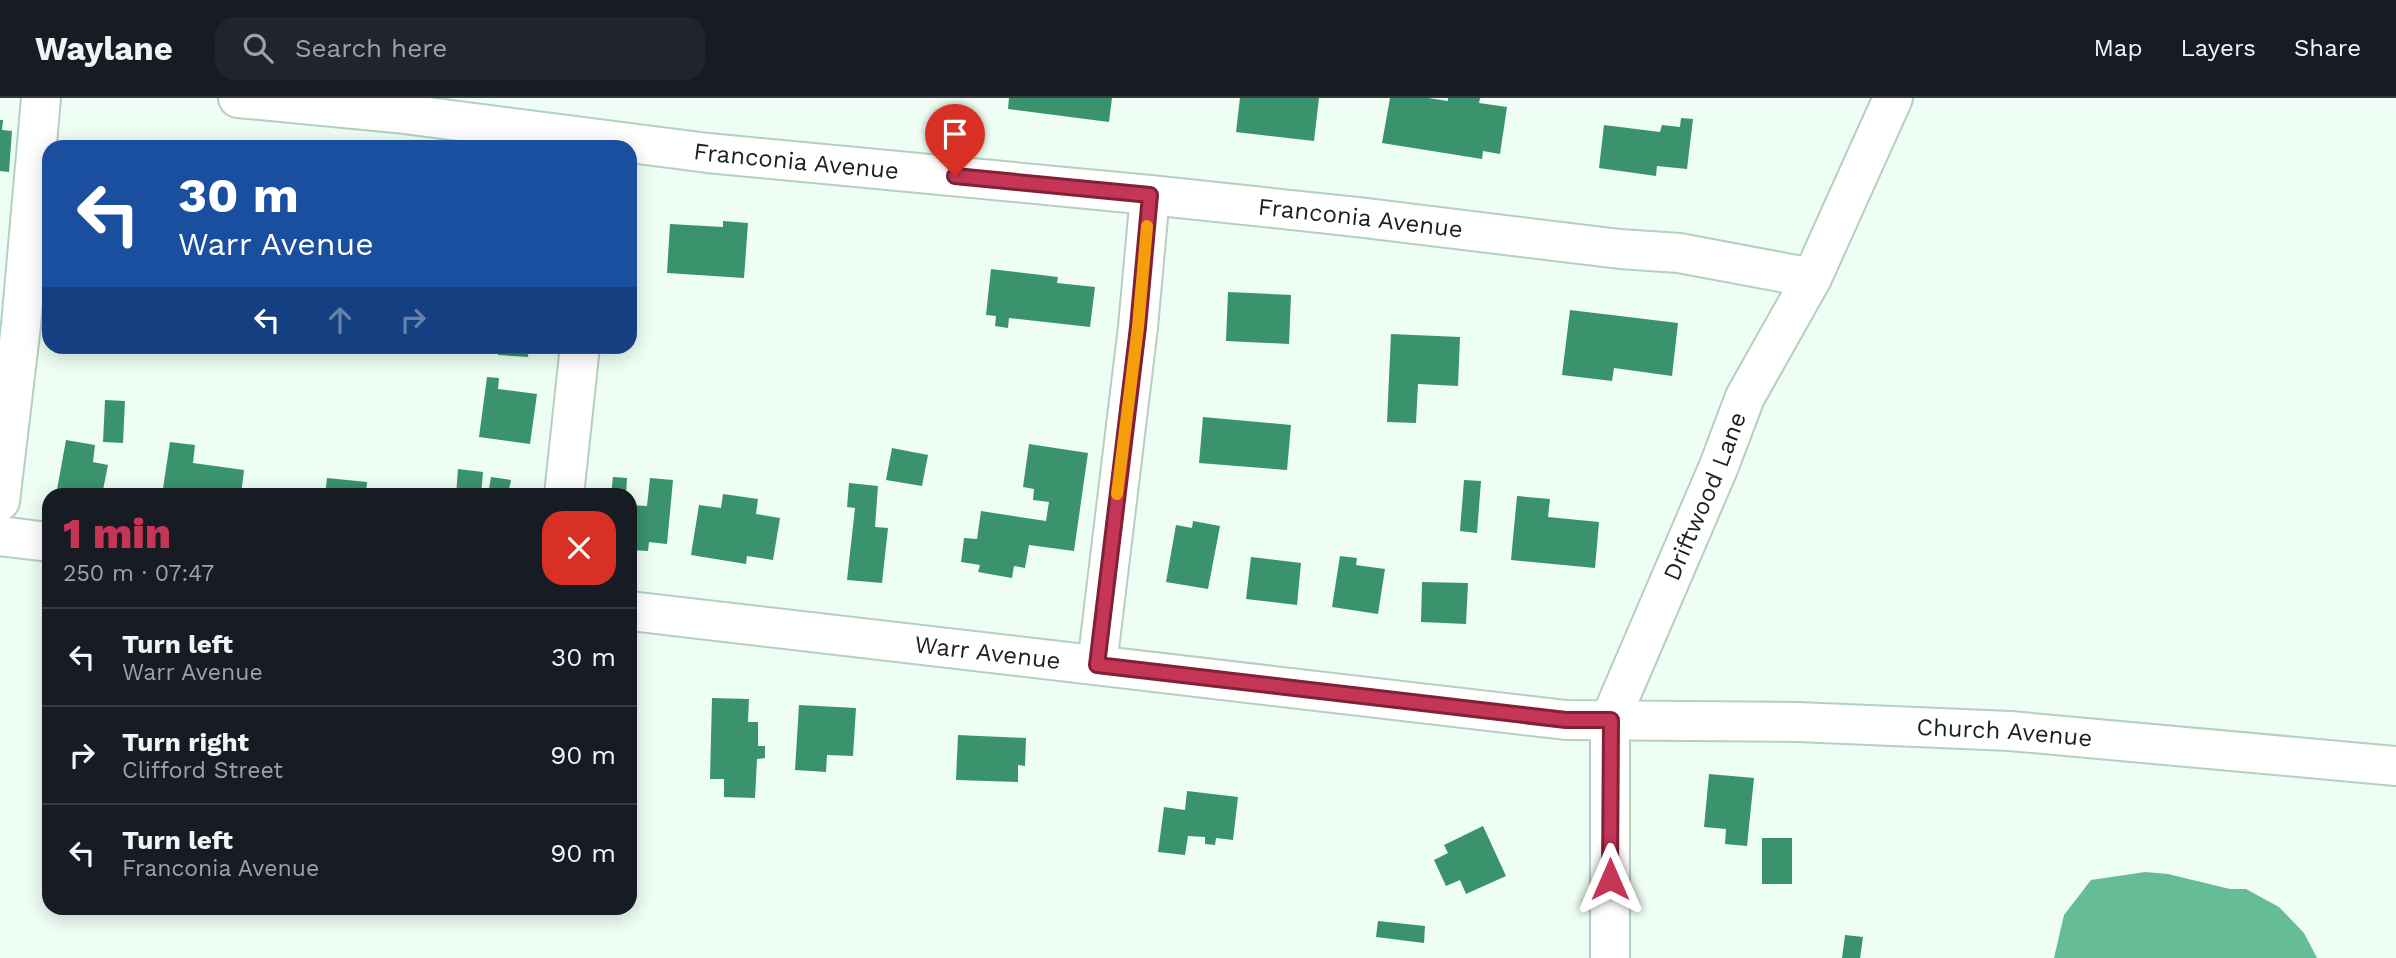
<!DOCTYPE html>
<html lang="en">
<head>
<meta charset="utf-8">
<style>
	:root { --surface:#171b24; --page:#20242c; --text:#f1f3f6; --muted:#9ea1a6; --line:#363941; --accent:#c53555 }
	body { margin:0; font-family:"Work Sans",sans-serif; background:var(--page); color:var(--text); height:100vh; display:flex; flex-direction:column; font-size:26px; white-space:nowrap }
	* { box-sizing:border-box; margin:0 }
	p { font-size:23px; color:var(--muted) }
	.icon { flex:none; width:38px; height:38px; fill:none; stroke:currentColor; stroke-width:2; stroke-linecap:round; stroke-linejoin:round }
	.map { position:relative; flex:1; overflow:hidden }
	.side { position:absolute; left:42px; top:390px; width:595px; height:427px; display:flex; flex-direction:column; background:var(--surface); border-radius:21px; box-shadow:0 4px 18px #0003 }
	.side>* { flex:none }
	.banner { position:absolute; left:42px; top:42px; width:595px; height:214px; border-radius:21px; box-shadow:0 4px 18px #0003; background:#1a4fa0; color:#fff; overflow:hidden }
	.pin { position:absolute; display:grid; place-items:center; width:60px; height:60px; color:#fff; margin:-72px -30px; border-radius:50% 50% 50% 0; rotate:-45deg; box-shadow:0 0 7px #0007 }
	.pin .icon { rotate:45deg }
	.me { position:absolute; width:77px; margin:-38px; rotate:0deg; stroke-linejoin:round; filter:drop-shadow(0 0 5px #0008) }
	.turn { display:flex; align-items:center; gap:24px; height:147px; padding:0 21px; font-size:32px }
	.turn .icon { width:91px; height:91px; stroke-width:2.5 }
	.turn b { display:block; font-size:49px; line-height:60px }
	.lanes { display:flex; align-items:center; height:66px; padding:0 21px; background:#0003; justify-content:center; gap:35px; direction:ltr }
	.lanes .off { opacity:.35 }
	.round { display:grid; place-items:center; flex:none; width:74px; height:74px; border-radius:21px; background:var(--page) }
	.head { display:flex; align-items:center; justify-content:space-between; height:119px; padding:0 21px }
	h1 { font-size:42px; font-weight:800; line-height:52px; color:var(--accent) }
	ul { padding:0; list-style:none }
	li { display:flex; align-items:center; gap:21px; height:98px; padding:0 21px; border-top:2px solid var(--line) }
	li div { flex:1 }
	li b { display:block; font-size:26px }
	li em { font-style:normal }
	header { display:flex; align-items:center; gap:42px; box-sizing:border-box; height:98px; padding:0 35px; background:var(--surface); border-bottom:2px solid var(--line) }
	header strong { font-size:33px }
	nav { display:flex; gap:38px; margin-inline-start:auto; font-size:24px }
	.search { width:490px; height:63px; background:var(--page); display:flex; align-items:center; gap:18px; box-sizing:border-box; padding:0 24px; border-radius:21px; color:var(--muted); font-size:26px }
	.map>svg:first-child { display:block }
</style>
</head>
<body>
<header>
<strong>Waylane</strong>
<div class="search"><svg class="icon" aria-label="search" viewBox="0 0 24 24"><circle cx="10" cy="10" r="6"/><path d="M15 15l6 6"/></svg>Search here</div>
<nav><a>Map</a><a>Layers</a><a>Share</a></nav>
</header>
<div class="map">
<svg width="2396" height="860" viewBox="0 0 2396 860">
	<rect width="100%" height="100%" fill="#eefef5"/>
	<!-- water -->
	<path fill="#66bc94" d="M2145 774 2168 776 2230 791H2246L2279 809 2304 835 2317 860H2054L2064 817 2091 782Z"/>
	<!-- building -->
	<g fill="#3a936d">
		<path d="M1009 0H1112L1109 24 1008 11Z"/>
		<path d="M1240 0H1319L1314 43 1236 34Z"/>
		<path d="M1390 0H1428L1448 3V0H1480L1479 5 1507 9 1500 56 1483 53 1482 61 1382 45Z"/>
		<path d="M1681 20 1693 21 1687 71 1657 68 1656 78 1599 70 1604 27 1660 34 1662 27 1680 29Z"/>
		<path d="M0 22H3L2 32 12 33 9 74 0 73Z"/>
		<path d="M723 123 748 125 744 180 667 175 670 126 723 129Z"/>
		<path d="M991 171 1058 179 1057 185 1095 189 1090 229 1009 220 1008 230 995 228 996 218 986 217Z"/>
		<path d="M1228 194 1291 197 1289 246 1226 243Z"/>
		<path d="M1570 212 1678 225 1672 278 1614 270 1612 283 1562 277Z"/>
		<path d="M1391 236 1460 239 1458 288 1418 286 1416 325 1387 324Z"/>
		<path d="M498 248H529L528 259 498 257Z"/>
		<path d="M487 279 499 280 498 291 537 296 530 346 479 339Z"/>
		<path d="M105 302 125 303 123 345 103 344Z"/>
		<path d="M1203 319 1291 327 1287 372 1199 365Z"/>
		<path d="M66 342 95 347 93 364 108 367 102 397H56Z"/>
		<path d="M170 344 195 347 193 365 244 372 241 397H162Z"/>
		<path d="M1029 346 1088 355 1074 453 1029 447 1025 470 1014 468 1012 480 978 474 980 467 961 464 964 440 977 441 981 413 1046 423 1049 404 1033 402 1034 391 1023 389Z"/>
		<path d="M892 350 928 357 922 388 886 382Z"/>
		<path d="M458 371 483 374 481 397H456Z"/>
		<path d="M491 379 511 382 509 391 533 394V397H488Z"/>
		<path d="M613 379 627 380 626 397H611Z"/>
		<path d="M327 380 367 384 366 397H325Z"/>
		<path d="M650 380 673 382 667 446 649 444 648 453 630 452V407L647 408Z"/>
		<path d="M1464 382 1481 383 1477 435 1460 433Z"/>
		<path d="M849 385 878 388 875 429 888 430 882 485 847 482 855 410 847 409Z"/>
		<path d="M723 396 758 401 756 416 780 420 773 462 747 458 746 466 691 457 699 407 721 410Z"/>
		<path d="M1517 398 1550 401 1548 419 1599 424 1595 470 1511 462Z"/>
		<path d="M1193 423 1220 428 1208 491 1166 484 1176 427 1192 430Z"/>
		<path d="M1340 458 1357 460 1356 467 1385 471 1378 516 1332 509Z"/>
		<path d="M1251 459 1301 465 1297 507 1246 501Z"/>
		<path d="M1422 484 1468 485 1466 526 1421 524Z"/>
		<path d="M712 600 749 601 748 624H758V648H765V660L757 661 755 700 724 699V681H710Z"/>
		<path d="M799 607 856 610 853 658 827 657 826 674 795 672Z"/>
		<path d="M958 637 1026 640 1025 668 1018 667V684L956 682Z"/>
		<path d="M1709 676 1754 680 1747 748 1725 746 1726 731 1704 729Z"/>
		<path d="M1187 693 1238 699 1233 742 1216 740 1215 747 1205 746V739L1188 738 1185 757 1158 754 1164 709 1185 712Z"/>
		<path d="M1483 728 1506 778 1466 796 1460 782 1446 788 1434 762 1448 755 1444 747Z"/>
		<rect x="1762" y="740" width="30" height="46"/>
		<path d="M1378 823 1425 828 1424 845 1376 839Z"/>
		<path d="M1845 837 1863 839 1860 860H1842Z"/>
	</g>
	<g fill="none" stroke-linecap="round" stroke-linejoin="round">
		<!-- minor casing -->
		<g stroke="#b5cfc1" stroke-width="42">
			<g id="minor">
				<path id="s1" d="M238 0 396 15 708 55 1150 97 1357 119 1620 151 1679 155 1812 180"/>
				<path d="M564 397 580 248"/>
				<path d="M0 403 21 227 41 0"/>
				<path d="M0 438 49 444"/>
				<path id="s2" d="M630 513 1566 622 1798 624 2010 633 2396 668"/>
				<path d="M1097 567 1138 229 1150 97"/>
				<path id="s3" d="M1610 860V622L1719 368 1745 299 1812 180 1893 0"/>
			</g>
		</g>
		<!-- minor -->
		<use href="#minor" stroke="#fff" stroke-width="38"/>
	</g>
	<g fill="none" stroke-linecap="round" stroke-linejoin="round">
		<!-- route casing -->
		<g stroke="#802237" stroke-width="18">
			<path id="route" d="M955 78 1150 97 1138 229 1097 567 1566 622H1611L1610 781"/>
		</g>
		<!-- route -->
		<use href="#route" stroke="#c53555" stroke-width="12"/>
		<!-- slow -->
		<path stroke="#f59e0b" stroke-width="12" d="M1117 396 1138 229 1147 128"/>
	</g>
	<g text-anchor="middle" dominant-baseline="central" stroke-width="6" stroke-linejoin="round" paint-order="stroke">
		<!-- street labels -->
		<g font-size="24" fill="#19221d" stroke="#fff">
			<text stroke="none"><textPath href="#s1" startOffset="562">Franconia Avenue</textPath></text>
			<text stroke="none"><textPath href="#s1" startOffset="1129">Franconia Avenue</textPath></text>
			<text stroke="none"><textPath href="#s3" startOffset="481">Driftwood Lane</textPath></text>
			<text stroke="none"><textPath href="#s2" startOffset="360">Warr Avenue</textPath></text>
			<text stroke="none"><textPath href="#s2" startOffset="1381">Church Avenue</textPath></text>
		</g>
	</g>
</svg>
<div class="pin" style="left:955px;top:78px;background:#d93025"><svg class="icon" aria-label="arrive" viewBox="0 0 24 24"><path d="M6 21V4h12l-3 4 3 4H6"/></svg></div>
<svg class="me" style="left:1610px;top:781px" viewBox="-20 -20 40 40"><path d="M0-17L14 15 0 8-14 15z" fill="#c53555" stroke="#fff" stroke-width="4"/></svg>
<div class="banner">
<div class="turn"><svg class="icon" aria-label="left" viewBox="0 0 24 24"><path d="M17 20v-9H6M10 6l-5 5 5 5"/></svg><div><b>30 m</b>Warr Avenue</div></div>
<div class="lanes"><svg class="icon" aria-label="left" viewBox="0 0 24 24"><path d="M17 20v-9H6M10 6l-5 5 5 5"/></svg><svg class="icon off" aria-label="ahead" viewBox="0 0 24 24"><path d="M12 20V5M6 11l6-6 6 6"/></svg><svg class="icon off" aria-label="right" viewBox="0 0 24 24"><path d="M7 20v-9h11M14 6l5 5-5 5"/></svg></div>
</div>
<section class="side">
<div class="head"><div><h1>1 min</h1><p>250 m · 07:47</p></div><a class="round" style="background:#d93025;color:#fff"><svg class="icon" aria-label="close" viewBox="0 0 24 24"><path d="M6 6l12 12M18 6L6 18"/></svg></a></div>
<ul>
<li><svg class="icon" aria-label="left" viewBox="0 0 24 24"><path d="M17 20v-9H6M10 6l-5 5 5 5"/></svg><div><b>Turn left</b><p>Warr Avenue</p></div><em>30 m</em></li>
<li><svg class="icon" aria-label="right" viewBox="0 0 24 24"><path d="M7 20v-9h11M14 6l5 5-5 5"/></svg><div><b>Turn right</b><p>Clifford Street</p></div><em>90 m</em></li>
<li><svg class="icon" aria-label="left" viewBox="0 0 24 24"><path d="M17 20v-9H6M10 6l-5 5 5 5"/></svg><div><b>Turn left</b><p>Franconia Avenue</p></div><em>90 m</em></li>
</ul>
</section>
</div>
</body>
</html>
